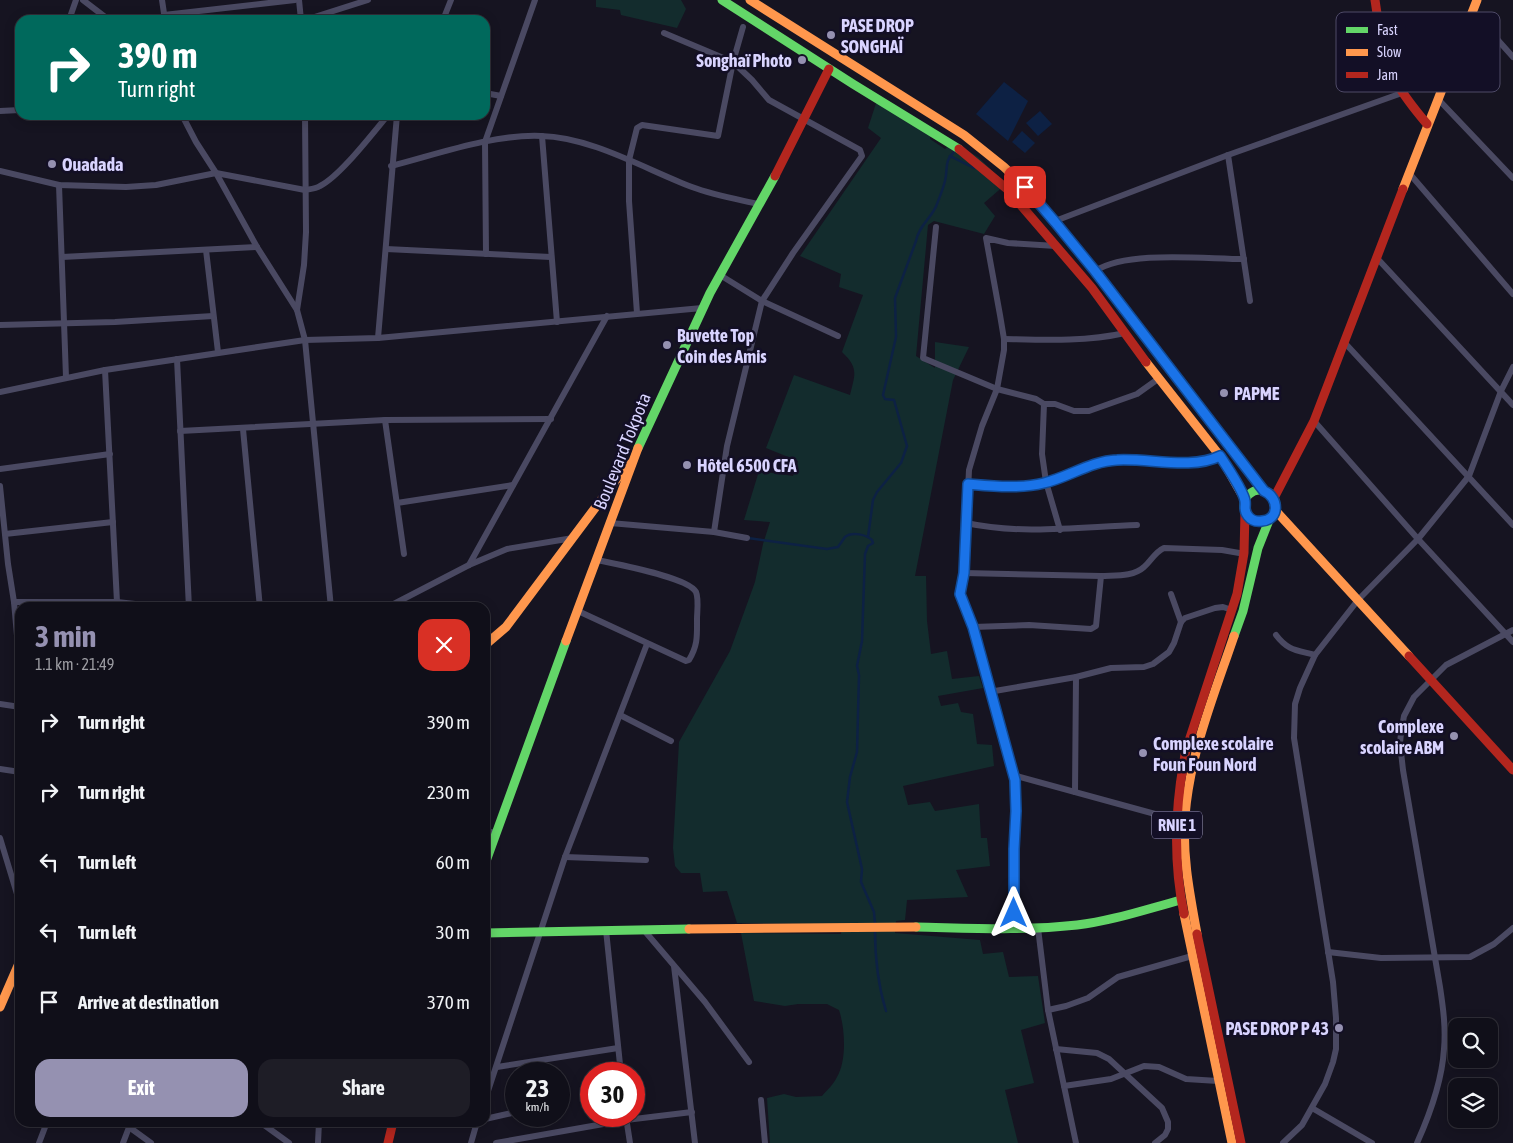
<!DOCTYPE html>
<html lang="en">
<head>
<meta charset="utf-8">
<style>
	:root { --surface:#100f19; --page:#1e1d26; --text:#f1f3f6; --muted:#9c9ca2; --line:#302f38; --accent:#9591b1 }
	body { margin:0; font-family:"Asap Condensed",sans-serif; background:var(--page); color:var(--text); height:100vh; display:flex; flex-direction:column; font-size:19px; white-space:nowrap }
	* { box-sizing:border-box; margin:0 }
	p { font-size:16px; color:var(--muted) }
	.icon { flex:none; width:28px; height:28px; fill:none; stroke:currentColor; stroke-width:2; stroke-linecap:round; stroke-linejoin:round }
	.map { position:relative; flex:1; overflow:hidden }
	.drawer { position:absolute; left:15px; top:602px; width:475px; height:525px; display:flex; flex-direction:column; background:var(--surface); border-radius:15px; box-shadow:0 2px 12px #0003,0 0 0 1px var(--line) }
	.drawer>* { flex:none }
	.top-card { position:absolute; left:15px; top:15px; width:475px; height:105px; border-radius:15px; box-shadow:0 2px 12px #0003,0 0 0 1px var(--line); background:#00695c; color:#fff; overflow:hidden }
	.controls { position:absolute; left:1448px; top:1018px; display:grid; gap:10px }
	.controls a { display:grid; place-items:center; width:50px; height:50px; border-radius:10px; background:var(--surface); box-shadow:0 2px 12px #0003,0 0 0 1px var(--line); font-size:25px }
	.speed { position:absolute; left:505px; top:1062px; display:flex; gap:10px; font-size:25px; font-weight:700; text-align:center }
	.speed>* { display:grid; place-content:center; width:65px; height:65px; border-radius:50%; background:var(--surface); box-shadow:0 2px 12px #0003,0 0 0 1px var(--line); line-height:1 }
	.speed small { font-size:12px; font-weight:400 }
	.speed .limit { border:8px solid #d22; background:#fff; color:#111 }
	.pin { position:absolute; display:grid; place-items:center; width:42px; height:42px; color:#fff; margin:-21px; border-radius:10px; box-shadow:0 2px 8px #0006 }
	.me { position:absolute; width:55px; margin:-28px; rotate:0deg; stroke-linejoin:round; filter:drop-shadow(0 0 4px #0008) }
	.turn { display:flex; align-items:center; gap:18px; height:105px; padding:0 20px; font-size:22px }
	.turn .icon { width:65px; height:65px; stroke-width:2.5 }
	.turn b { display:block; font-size:35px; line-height:42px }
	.round { display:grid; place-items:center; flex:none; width:52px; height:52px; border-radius:15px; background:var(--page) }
	.summary { display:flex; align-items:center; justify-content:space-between; height:85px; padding:0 20px }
	h1 { font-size:30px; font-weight:700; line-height:38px; color:var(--accent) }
	.action { display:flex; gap:10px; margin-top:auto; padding:10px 20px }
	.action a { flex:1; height:58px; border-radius:15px; background:var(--accent); color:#fff; font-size:20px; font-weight:700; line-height:58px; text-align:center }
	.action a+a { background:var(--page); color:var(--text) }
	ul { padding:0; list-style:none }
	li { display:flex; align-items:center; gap:15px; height:70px; padding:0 20px }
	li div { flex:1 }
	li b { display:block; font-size:19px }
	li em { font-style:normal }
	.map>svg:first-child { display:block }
</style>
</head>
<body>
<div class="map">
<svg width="1513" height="1143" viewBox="0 0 1513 1143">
	<rect width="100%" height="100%" fill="#161421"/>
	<!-- green -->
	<g fill="#132c2d">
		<path d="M596 0H681L686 9 677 28 621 15 620 10 596 7Z"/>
		<path d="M878 97 930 127V139L945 149 953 142 978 157 1006 184 984 203 995 216 984 234 934 221 928 225 916 356 935 368V342L969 347 953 380 915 576H926L927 621 931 654 947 651 952 679 979 676 983 688 938 696 941 706 958 703 961 712 973 714 977 744 992 745 994 766 903 786 908 805 930 802 935 811 979 804 981 838H987L990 866 956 870 968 897 907 900 905 920 896 921 895 933 980 940 983 954 1003 952 1009 977 1038 976 1045 1023 1021 1030 1034 1083 1005 1090 1018 1143H770L767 1098 784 1094 796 1097 822 1096C827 1090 834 1084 837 1077 847 1060 845 1028 839 1010L827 1004H798L785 1006 754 1001 741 933 841 934 842 924 737 923 727 891 703 892 700 873H681L675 866 673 848 679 742 730 651 755 582 763 544 770 522 744 520 759 471 793 476 798 461 766 448 794 375 850 395C855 374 859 368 842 352L863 295 839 287 841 274 800 256 881 138 868 128Z"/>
	</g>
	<!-- water -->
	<g fill="#0d2144">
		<path d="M1004 82 1028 101 1008 141 976 114Z"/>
		<path d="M1040 111 1052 124 1038 136 1026 123Z"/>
		<path d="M1022 131 1035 143 1025 153 1012 142Z"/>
	</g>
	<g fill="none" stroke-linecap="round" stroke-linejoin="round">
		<!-- stream -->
		<g stroke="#0d2144" stroke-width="2.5">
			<path d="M950 156 974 168"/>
			<path d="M868 537 873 500 877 492 901 463 907 446 894 400 885 399 883 395 896 337 895 298 916 241C919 225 932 218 937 204 940 196 943 189 945 181 948 169 944 161 954 152"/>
			<path d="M748 538 827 549 838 547C840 544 843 540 845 537 852 531 867 535 872 540L873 543 868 546 865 554 862 641 857 666 859 675 857 752 850 777 847 802 862 869 861 882 874 912 875 924"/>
			<path d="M875 930C875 957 878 985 886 1011"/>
		</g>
		<!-- street -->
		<g stroke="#4a4962" stroke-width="6">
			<path d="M83 0 109 20"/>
			<path d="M162 0 165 20"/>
			<path d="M299 0 301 20"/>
			<path d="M1472 11 1513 57"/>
			<path d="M164 15 295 0"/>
			<path d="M69 20 76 0"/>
			<path d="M305 20 368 0"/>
			<path d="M443 20 451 0"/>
			<path d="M664 33 733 62 752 80 769 100 860 150 862 156 793 253 762 301 727 446 714 532"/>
			<path d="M485 93 501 96"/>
			<path d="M1438 99 1513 178"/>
			<path d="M0 111 20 110"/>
			<path d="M182 115 196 142 216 173 257 247 297 310"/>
			<path d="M305 115 306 232 304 265 297 310 305 340 331 608"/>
			<path d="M542 136 557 322"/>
			<path d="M1228 155 1250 301"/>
			<path d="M391 166C438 154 493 134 541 136 591 137 645 169 692 187 713 195 736 199 758 204"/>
			<path d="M0 171 59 185 126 187 156 185 216 173 305 190C310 189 315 189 320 186 340 176 372 134 388 115"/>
			<path d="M1409 173 1513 294"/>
			<path d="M59 185 66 377"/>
			<path d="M1055 221 1228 155 1402 93"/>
			<path d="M936 227 923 358 997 389 1036 399 1044 404 1042 454 1046 482 1060 530"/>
			<path d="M386 249 551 257"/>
			<path d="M206 250 218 352"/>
			<path d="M486 254 485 142 535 0"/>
			<path d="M62 257 257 247"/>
			<path d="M1376 257 1513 405"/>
			<path d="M1095 271C1128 250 1204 259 1244 259"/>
			<path d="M720 275 762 301 838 336"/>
			<path d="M637 313 629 201V160L637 128 642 125 718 136 733 62 743 27"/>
			<path d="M0 325 115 322 213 316"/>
			<path d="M378 338 397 115"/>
			<path d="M1004 339C1044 340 1085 342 1125 333"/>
			<path d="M1344 342 1513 525"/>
			<path d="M177 359 189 608"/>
			<path d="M105 370 117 602"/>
			<path d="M0 392 105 370 305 340 378 338 702 308"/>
			<path d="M1044 404H1055L1074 411H1089L1137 394 1158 379"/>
			<path d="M385 420 404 554"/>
			<path d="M1314 421 1418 539 1513 642"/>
			<path d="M243 429 260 608"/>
			<path d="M180 431 385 420 551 419"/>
			<path d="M0 469 110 454"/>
			<path d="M967 484C992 486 1020 489 1044 483 1069 477 1091 461 1117 460 1150 458 1191 470 1220 456"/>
			<path d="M0 486 8 564 14 602 20 669"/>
			<path d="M397 503 513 485"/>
			<path d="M610 523 714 532 747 538"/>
			<path d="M966 523C1022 535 1080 527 1137 525"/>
			<path d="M5 534 113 522"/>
			<path d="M469 565 607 316"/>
			<path d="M964 573 1101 576C1115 575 1133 577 1144 567 1151 561 1155 552 1164 548L1222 550 1245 554"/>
			<path d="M1171 594 1181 622"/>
			<path d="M14 602H117L171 608"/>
			<path d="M386 608 469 565 507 549 573 538"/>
			<path d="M578 611 686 661 689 660C698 645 697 636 697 619 697 612 699 599 696 592 688 577 615 564 597 560"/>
			<path d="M973 627 1029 625 1091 629 1096 626 1101 576"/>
			<path d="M1276 635C1288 651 1297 650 1315 655"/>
			<path d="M989 692 1076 677 1111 668 1144 667 1153 664 1169 652 1174 643 1181 622 1185 618 1215 608 1223 607 1232 610"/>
			<path d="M0 704 20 707"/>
			<path d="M620 715 671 741"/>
			<path d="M0 769 20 772"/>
			<path d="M1013 775 1177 820"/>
			<path d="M1075 792 1076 677"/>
			<path d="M485 831 496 833"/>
			<path d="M0 838 20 904"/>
			<path d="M565 857 646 860"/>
			<path d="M1038 928 1048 1010 1076 1143"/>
			<path d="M643 929 705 1002 749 1062"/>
			<path d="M1014 929V849L1016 811 1015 780 973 627 960 594 964 573 969 470 982 426 997 389 1004 350V339L1000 315 986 238 1008 243 1056 246"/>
			<path d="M606 930 621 1074"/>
			<path d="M1328 952 1381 958 1470 957 1494 944 1513 928"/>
			<path d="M674 966 695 1143"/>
			<path d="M1048 1010 1066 1006 1088 998 1118 977 1192 956"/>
			<path d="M1056 1049 1097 1053 1109 1059 1162 1108 1168 1122V1129L1165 1135 1155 1143"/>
			<path d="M497 1067 618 1048"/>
			<path d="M1064 1086 1111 1079 1144 1066 1159 1067 1186 1079 1218 1081"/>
			<path d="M485 1100 565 857 647 644"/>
			<path d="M761 1100 765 1143"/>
			<path d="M1312 1108 1372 1143"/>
			<path d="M626 1117 630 1143"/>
			<path d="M485 1119 516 1112"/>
			<path d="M260 1122 289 1143"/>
			<path d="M129 1127 151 1143"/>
			<path d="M39 1143 47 1122"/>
			<path d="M123 1143 131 1122"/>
			<path d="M318 1143 319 1122"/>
			<path d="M471 1143 477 1122"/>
			<path d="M496 1143 626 1120 692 1112"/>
			<path d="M1283 1143 1302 1125 1325 1084 1333 1062 1336 1049V1018L1333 982 1294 738 1295 704 1300 688 1315 655 1358 600 1418 539 1469 476 1501 391 1513 367"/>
			<path d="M1417 1143C1430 1114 1442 1082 1444 1049 1446 1028 1443 1007 1440 987L1403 770 1400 743 1401 733 1404 716 1414 697 1446 665 1513 630"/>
		</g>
		<!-- fast -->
		<g stroke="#63d668" stroke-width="9">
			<path d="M722 0 853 84 959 149"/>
			<path d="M1046 210 1095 271 1194 400"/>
			<path d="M638 448 710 293 775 176"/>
			<circle cx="1260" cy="506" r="16"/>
			<path d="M1234 636 1243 611 1258 548 1270 518"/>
			<path d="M485 864 566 641"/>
			<path d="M916 927C969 928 1023 931 1077 925 1112 921 1147 909 1181 900"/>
			<path d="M485 933 689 929"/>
		</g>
		<!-- slow -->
		<g stroke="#ff974d" stroke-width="9">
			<path d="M750 0 964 135 1004 167 1025 187 1046 210"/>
			<path d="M1403 189 1477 0"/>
			<path d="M1146 362 1220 456 1245 500"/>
			<path d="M1275 510 1409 656"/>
			<path d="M566 641 638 448"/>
			<path d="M485 645 506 627 628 464"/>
			<path d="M1184 914 1232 1143"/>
			<path d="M689 929 916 927"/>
			<path d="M1197 934C1190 895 1182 856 1185 816 1190 753 1214 695 1234 636"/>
			<path d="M0 1007 20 961"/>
		</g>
		<!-- jam -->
		<g stroke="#b3261e" stroke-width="9">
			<path d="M1375 0C1379 28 1383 58 1397 83 1405 98 1416 111 1427 124"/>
			<path d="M959 149 1007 189 1092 288 1146 362"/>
			<path d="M775 176 829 69"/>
			<path d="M1194 400 1264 491"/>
			<path d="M1274 498 1314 421 1403 189"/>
			<path d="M1409 656 1513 770"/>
			<path d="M1184 914C1173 861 1175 804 1186 750L1237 594 1244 553 1245 512"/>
			<path d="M1197 934 1241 1143"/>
			<path d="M388 1143 393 1122"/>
		</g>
	</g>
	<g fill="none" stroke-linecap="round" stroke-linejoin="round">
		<!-- route casing -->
		<g stroke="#114b97" stroke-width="12">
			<path id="route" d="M1014 913V849L1016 811 1015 780 973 627 960 594 964 573 968 484C992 486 1020 489 1044 483 1069 477 1091 461 1117 460 1149 458 1191 470 1220 456 1226 465 1244 492 1245 501 1246 507 1243 510 1248 516 1251 520 1256 522 1262 521 1280 520 1279 497 1264 491L1095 271 1055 222 1025 187"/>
		</g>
		<!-- route -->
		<use href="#route" stroke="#1a73e8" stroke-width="9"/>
	</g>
	<!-- markers -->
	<g fill="#9591b1" stroke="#130f26" stroke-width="2">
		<circle cx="831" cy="35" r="5"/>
		<circle cx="802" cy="60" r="5"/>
		<circle cx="52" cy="164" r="5"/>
		<circle cx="667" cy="345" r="5"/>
		<circle cx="1224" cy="393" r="5"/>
		<circle cx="687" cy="465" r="5"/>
		<circle cx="1454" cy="736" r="5"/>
		<circle cx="1143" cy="753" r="5"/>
		<circle cx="1339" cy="1028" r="5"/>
	</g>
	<g text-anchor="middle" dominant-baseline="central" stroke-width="5" stroke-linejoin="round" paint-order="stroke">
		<!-- shield labels -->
		<rect fill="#130f26" stroke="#9e99be" stroke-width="1" x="1152" y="811.5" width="50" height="27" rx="4"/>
		<g font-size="16" font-weight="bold" fill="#d9d4ff">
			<text x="1177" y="825">RNIE 1</text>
		</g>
		<!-- poi labels -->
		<g font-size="18" font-weight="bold" fill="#d9d4ff" stroke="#130f26" text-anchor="start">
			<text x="841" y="25">PASE DROP<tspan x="841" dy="21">SONGHAÏ</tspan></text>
			<text x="792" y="60" text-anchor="end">Songhaï Photo</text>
			<text x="62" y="164">Ouadada</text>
			<text x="677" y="335">Buvette Top<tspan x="677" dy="21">Coin des Amis</tspan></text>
			<text x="1234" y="393">PAPME</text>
			<text x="697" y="465">Hôtel 6500 CFA</text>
			<text x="1444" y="726" text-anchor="end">Complexe<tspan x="1444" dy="21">scolaire ABM</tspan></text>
			<text x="1153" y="743">Complexe scolaire<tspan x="1153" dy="21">Foun Foun Nord</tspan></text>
			<text x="1329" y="1028" text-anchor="end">PASE DROP P 43</text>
		</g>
		<!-- street labels -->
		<g font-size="18" fill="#d9d4ff" stroke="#130f26">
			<text transform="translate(622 451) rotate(-68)">Boulevard Tokpota</text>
		</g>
	</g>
	<!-- legend -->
	<rect x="1336" y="12" width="164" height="80" rx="8" fill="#130f26" stroke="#4e4a67" stroke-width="1"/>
	<rect x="1346" y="27" width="22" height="6" fill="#63d668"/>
	<rect x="1346" y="49" width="22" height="7" fill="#ff974d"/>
	<rect x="1346" y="72" width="22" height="6" fill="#b3261e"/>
	<g font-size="14" fill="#d9d4ff">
		<text x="1377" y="35">Fast</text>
		<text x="1377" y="57">Slow</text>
		<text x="1377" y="80">Jam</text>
	</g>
</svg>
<div class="controls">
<a><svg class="icon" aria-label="search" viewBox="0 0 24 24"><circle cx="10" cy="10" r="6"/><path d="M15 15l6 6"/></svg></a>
<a><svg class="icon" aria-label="layers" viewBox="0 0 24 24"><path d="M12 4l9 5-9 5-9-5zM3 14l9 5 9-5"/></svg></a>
</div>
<div class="speed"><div>23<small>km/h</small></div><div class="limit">30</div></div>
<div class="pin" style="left:1025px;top:187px;background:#d93025"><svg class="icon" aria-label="arrive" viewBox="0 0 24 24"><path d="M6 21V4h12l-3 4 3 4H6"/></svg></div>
<svg class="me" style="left:1014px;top:913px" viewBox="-20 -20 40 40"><path d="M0-17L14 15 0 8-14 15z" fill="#1a73e8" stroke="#fff" stroke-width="4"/></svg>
<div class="top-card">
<div class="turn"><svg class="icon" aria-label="right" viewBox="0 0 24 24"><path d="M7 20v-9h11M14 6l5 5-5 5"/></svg><div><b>390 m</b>Turn right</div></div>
</div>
<section class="drawer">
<div class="summary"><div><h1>3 min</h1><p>1.1 km · 21:49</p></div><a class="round" style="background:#d93025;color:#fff"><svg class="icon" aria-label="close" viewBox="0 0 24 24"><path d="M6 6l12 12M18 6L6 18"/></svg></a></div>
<ul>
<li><svg class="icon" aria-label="right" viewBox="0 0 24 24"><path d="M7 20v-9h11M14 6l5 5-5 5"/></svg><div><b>Turn right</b></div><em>390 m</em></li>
<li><svg class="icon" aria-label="right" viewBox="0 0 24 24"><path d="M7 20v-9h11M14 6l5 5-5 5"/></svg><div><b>Turn right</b></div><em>230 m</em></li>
<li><svg class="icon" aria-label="left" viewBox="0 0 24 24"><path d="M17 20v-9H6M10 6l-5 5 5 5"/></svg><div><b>Turn left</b></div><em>60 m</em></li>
<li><svg class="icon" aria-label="left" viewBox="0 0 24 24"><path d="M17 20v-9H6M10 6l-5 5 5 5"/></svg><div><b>Turn left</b></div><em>30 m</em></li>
<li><svg class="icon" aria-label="arrive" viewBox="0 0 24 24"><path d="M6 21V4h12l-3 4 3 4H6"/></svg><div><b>Arrive at destination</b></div><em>370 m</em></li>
</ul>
<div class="action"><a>Exit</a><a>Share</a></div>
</section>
</div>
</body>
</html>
